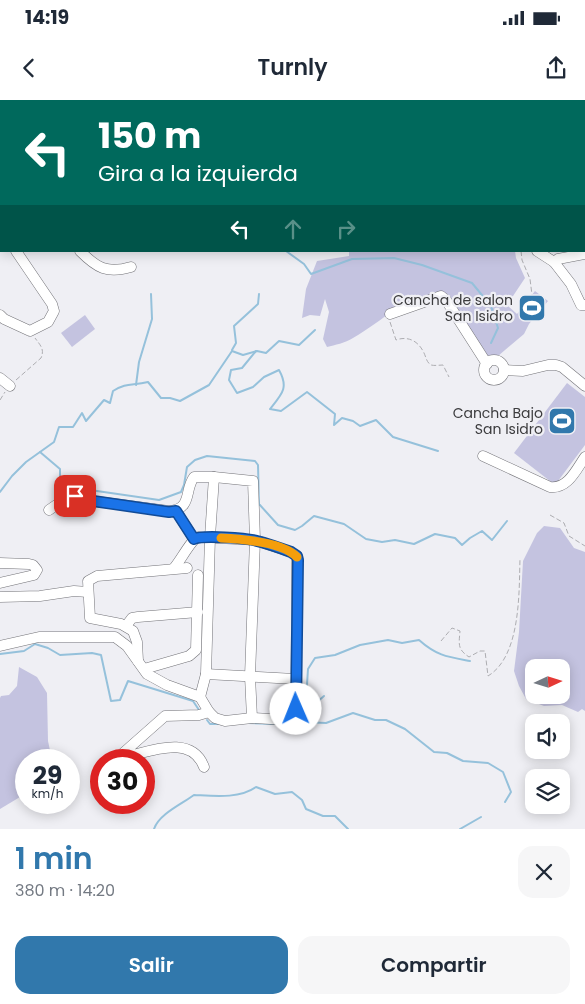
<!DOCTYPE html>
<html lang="es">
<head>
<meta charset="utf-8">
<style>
	:root { --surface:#fff; --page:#f6f6f7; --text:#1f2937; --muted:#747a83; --accent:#3178ac }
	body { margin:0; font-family:Poppins,sans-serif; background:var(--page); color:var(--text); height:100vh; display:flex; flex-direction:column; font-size:19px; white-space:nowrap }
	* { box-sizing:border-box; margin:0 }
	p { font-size:16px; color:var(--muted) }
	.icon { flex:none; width:28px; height:28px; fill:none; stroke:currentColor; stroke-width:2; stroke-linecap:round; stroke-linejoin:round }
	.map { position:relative; height:729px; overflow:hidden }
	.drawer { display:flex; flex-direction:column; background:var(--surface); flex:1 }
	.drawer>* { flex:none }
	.top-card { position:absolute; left:0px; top:0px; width:585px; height:152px; box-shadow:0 2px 12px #0003; background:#00695c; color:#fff; overflow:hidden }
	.needle { width:32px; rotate:86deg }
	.buttons { position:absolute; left:525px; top:559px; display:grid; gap:10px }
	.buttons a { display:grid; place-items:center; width:45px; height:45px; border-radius:10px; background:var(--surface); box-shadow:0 2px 12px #0003; font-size:25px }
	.speed { position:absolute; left:15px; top:649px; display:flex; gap:10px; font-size:25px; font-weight:700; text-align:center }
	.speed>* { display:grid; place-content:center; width:65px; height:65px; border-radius:50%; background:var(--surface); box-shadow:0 2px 12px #0003; line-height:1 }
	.speed small { font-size:12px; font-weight:400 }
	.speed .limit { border:8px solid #d22; background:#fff; color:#111 }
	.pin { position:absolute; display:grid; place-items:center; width:42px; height:42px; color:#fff; margin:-21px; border-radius:10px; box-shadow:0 2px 8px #0006 }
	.me { position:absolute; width:55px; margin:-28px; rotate:359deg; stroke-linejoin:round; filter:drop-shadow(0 0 4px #0008) }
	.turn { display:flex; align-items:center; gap:18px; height:105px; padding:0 15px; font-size:22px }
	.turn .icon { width:65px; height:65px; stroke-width:2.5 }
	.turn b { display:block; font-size:35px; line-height:42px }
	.lanes { display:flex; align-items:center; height:48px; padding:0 15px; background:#0003; justify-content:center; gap:25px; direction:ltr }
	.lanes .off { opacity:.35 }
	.round { display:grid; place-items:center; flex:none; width:52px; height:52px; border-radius:15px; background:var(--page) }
	.summary { display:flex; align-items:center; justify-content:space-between; height:85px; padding:0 15px }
	h1 { font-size:30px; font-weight:600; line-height:38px; color:var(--accent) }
	.button { display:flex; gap:10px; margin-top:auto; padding:10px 15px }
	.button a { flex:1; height:58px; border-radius:15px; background:var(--accent); color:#fff; font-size:20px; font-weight:600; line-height:58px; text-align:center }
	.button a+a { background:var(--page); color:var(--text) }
	.status { display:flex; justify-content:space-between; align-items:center; height:35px; padding:0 25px; background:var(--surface); direction:ltr }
	.status svg { height:14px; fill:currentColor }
	header { display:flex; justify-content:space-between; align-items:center; height:65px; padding:0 15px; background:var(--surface); font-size:22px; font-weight:600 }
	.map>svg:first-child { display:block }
</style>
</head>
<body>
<div class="status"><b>14:19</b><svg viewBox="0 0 49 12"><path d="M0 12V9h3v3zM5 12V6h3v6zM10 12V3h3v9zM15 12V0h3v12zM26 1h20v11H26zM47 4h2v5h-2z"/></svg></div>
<header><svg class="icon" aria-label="back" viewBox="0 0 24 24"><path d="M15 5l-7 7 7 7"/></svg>Turnly<svg class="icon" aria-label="share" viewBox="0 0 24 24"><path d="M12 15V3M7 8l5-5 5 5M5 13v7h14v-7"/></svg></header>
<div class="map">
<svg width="585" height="729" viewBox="0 0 585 729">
	<rect width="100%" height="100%" fill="#efeff4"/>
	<!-- green -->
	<g fill="#c4c3e0" fill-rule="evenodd">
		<path d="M467 0H585V35L584 1Z"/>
		<path d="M349 151H515L516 158 525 178 507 205 517 214 535 191 548 201 529 224 524 234 498 256 487 259 442 193C404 196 383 221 353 238 345 243 335 245 327 247L323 239 329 212 325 199 320 216 310 215 302 218 306 189 317 161 349 156Z"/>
		<path d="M85 215 95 229 72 247 61 233Z"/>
		<path d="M567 283 585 297V345L555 385 514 353Z"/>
		<path d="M544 426 560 428 574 448 585 452V611L582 609 578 612 562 605 544 606 526 599 519 586 514 571 519 532 523 461 537 433ZM534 568H561V595H534Z"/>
		<path d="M19 567 37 577 47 593 48 641 52 660H26V696L20 697 0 709V598L1 596 9 595 17 586Z"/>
	</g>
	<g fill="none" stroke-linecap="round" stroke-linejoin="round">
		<!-- stream -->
		<g stroke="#95c1db" stroke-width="2">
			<path d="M30 0 32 1"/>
			<path d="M286 151 304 164 311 174 352 159 394 158 422 165 472 183 491 206 498 228 491 243"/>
			<path d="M232 250 236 243 234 226 258 204 259 194"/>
			<path d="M256 251 242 268 231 270 229 280 237 293 253 287 264 277 279 270C289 288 282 294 270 309L281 311 307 292 335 314 334 325 342 318 353 321 360 326 376 320 393 337 438 351"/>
			<path d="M136 285 139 262 152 219 151 194"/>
			<path d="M40 352 60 369V378L90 390 159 400 181 392 184 385 187 367 195 360 207 356 255 361 258 365 259 404 278 425 295 430 302 426 314 416 344 424 366 439 382 442 395 440 414 444 435 434 455 438 462 445 470 438 482 431 492 440 507 421"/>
			<path d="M0 392 12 376 26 362 54 342 59 327H73L82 313 86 321 104 300 110 303 113 291C127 282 132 286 148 282L161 298H170L180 301 209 285 232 251 243 255 257 251 266 253 279 241 299 245 315 230"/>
			<path d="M0 554 24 551 35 544 48 548 60 555 92 553 101 555 111 601 120 600 128 581 193 601 199 610"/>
			<path d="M300 608 306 600 308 569 315 558 335 555 360 545 388 540 402 543 419 540C437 556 448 557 470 561"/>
			<path d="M207 620 210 624H220"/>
			<path d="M249 623 274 624"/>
			<path d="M284 625 293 626 301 616 324 596"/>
			<path d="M293 626 303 622 326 623 353 613 375 620H386L405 629 434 652 447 653 463 661 488 663 503 672 511 692 505 702"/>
			<path d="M154 729C159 714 182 704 194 695 214 696 239 699 256 687L275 694 292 692 302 700 306 709 323 716H335L348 729"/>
			<path d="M460 729 481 717"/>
		</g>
		<!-- minor casing -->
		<g stroke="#737378" stroke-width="11">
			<g id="minor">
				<path d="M386 0 388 1"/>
				<path d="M302 1 303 0"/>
				<path d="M433 1V0"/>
				<path d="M0 67 1 65"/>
				<path d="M584 98H585"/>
				<path d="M0 142 1 143"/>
				<path d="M80 151C97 168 107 174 131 167"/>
				<path d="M537 151 554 162 571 184 581 205H585"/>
				<path d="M554 162 558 159 585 154"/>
				<path d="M390 214 441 196 446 200 487 264"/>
				<path d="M0 215 4 219 30 231 48 222 54 211 52 204 16 151"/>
				<circle cx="494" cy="270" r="10"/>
				<path d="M504 270 523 271 548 265H556L562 267 585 286"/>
				<path d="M0 278 10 286"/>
				<path d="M483 356 550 387C568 389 576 370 585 357"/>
				<path d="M49 410 68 397 75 396H82L93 401 169 411C193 409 184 390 194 377H214L253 381 255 440 250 576 252 618"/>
				<path d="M176 411 194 439"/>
				<path d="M0 463 29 464 33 465 37 470 34 475 0 483"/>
				<path d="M0 497 40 496 74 491 88 492"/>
				<path d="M126 526 132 518 138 517 198 512"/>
				<path d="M0 546 39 537H115L127 546 147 574 167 585 200 597 209 612 215 618 225 621 252 618 287 620 294 615 296 609 297 456 291 452 255 440 198 437C191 440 181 460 174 468"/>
				<path d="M138 561 137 542 133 531 121 524 90 518 88 481 97 476 187 468"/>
				<path d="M144 569 189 556 196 550 198 475"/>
				<path d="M206 574 295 579"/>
				<path d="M200 597 206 574 210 437 214 377"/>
				<path d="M204 667C192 635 154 650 129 656L122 654 165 616 199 615 209 612"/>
			</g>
		</g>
		<!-- path -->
		<g stroke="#adadb1" stroke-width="1" stroke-dasharray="5 2.5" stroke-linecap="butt">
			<path d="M413 1V0"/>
			<path d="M521 151 522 160 530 179 532 195"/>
			<path d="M390 222 396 240C407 236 417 240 423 251 426 256 426 262 431 265 435 266 439 265 443 265L449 277"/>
			<path d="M16 280 41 258C45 249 40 245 35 238"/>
			<path d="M0 300 5 292"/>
			<path d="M550 415 564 423 569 436 585 446"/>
			<path d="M441 541 452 528 460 531C459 544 457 549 469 557L480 551H485L488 576C521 556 519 492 520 458"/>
		</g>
		<!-- minor -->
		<use href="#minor" stroke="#fff" stroke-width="10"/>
	</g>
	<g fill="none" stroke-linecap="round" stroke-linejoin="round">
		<!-- route casing -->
		<g stroke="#114b97" stroke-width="12">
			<path id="route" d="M75 396H82L93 401 169 412 176 411 194 439C202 435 247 438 257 441 269 444 280 448 291 452L297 456 298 460 296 609"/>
		</g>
		<!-- route -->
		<use href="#route" stroke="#1a73e8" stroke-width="9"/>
		<!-- slow -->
		<path stroke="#f59e0b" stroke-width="9" d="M221 438C242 439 282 442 297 457"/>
	</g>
	<!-- icons -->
	<defs>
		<g id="stadium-square" transform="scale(1.4375)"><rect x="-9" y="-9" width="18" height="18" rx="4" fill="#3178ac" stroke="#efeff4"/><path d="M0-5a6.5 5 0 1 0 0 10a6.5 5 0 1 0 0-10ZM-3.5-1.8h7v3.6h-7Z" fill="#fff"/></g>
	</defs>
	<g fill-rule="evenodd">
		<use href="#stadium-square" x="532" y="208"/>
		<use href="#stadium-square" x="562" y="321"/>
	</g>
	<g text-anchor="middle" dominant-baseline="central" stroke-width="4.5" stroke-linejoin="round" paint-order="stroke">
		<!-- poi labels -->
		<g font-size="14" fill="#3c3c3e" stroke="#efeff4" text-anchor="end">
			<text x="513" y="200">Cancha de salon<tspan x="513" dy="16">San Isidro</tspan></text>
			<text x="543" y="313">Cancha Bajo<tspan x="543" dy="16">San Isidro</tspan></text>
		</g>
	</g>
</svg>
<div class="buttons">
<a><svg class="needle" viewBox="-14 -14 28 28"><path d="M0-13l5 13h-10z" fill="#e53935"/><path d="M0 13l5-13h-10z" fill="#747a83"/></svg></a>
<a><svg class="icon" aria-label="sound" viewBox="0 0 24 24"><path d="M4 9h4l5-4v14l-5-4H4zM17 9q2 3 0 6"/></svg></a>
<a><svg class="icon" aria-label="layers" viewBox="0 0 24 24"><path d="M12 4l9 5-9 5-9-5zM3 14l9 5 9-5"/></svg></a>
</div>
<div class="speed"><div>29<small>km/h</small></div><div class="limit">30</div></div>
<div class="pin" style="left:75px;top:396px;background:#d93025"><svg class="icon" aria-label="arrive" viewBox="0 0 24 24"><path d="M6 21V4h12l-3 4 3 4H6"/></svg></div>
<svg class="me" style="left:296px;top:609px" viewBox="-20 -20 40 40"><circle r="19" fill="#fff"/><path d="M0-13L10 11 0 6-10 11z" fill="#1a73e8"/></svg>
<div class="top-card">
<div class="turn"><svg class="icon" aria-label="left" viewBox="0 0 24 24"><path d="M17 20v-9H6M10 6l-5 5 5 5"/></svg><div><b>150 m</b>Gira a la izquierda</div></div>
<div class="lanes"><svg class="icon" aria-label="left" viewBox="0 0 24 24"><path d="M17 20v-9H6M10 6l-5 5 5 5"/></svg><svg class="icon off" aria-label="ahead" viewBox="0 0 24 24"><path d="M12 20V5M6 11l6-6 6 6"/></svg><svg class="icon off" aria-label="right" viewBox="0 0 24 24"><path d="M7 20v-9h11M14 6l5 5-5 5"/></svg></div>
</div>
</div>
<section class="drawer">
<div class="summary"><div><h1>1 min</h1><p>380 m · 14:20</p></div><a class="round"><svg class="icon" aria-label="close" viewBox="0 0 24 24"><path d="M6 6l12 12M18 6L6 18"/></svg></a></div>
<div class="button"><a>Salir</a><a>Compartir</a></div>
</section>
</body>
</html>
